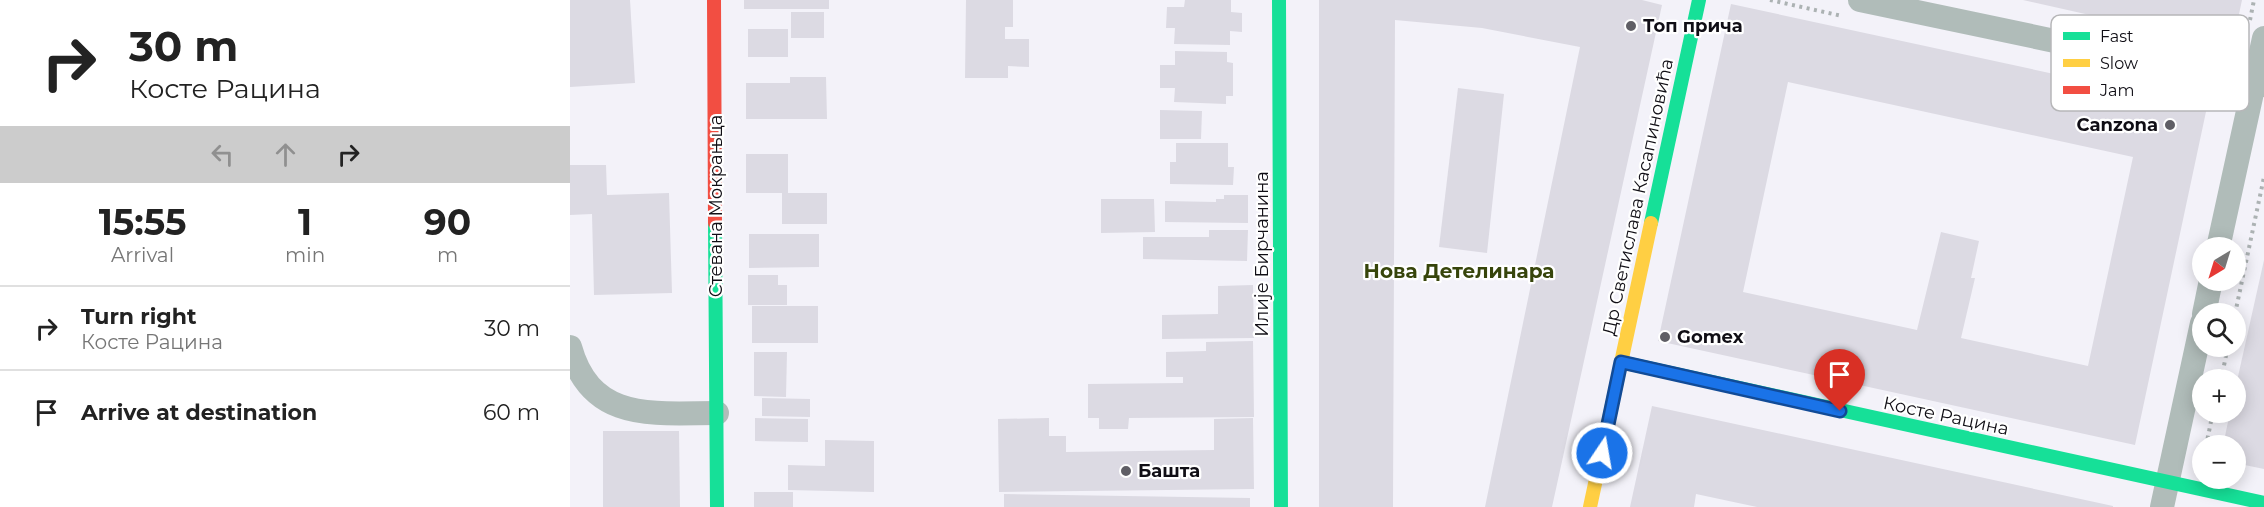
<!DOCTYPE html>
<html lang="en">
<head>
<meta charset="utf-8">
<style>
	:root { --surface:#fff; --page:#f6f6f6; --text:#222; --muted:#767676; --line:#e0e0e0 }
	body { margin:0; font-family:Montserrat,sans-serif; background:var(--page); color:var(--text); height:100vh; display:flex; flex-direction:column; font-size:22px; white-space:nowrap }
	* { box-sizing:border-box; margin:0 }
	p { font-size:20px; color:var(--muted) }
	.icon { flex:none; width:33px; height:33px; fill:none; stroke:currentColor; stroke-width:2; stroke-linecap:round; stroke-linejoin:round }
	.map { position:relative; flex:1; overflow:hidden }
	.side { display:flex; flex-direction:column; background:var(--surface); width:570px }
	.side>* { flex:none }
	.hud { background:#fff; color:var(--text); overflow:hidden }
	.needle { width:39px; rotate:218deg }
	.fabs { position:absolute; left:1622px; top:237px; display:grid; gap:12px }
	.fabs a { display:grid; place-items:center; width:54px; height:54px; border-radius:50%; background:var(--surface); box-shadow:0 3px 15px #0003; font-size:30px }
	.pin { position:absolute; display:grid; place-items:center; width:51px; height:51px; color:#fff; margin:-62px -26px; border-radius:50% 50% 50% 0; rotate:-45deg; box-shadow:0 0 6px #0007 }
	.pin .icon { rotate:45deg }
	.me { position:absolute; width:66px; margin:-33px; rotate:12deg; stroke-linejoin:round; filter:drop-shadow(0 0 4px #0008) }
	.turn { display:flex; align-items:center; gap:21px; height:126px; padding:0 30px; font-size:27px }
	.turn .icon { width:78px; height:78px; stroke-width:2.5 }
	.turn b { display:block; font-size:42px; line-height:51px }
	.lanes { display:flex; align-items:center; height:57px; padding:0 30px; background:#0003; justify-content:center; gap:30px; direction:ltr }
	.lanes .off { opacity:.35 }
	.eta { display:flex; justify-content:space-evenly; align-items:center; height:102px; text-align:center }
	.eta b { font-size:36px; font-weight:700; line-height:42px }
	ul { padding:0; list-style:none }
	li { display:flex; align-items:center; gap:18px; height:84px; padding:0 30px; border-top:2px solid var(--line) }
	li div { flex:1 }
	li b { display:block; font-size:22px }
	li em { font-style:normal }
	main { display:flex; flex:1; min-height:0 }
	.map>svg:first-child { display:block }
</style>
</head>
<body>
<main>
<section class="side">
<div class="hud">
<div class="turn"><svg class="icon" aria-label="right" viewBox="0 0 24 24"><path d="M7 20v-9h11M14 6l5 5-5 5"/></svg><div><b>30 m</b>Косте Рацина</div></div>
<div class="lanes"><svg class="icon off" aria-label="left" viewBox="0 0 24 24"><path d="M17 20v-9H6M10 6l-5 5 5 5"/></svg><svg class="icon off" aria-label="ahead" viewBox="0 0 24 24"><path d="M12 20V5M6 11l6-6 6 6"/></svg><svg class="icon" aria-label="right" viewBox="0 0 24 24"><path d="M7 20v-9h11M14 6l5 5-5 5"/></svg></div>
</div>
<div class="eta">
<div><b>15:55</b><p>Arrival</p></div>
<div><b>1</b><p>min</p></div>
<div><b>90</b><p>m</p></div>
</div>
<ul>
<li><svg class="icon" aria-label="right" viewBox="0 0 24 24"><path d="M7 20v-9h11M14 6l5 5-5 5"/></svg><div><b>Turn right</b><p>Косте Рацина</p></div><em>30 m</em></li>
<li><svg class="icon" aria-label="arrive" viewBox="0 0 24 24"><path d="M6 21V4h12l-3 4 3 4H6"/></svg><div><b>Arrive at destination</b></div><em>60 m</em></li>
</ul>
</section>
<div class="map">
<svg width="1694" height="507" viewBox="0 0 1694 507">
	<rect width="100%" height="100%" fill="#f3f2f9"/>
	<!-- building -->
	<g fill="#dcdae3" fill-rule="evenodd">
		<path d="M0 0H60L65 83 0 87Z"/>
		<rect x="174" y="0" width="85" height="9"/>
		<path d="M396 0H443V27H435V39H459V67L438 66V78H395Z"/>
		<path d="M615 0H661V12L672 13V32L660 31V45L604 44 605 28H596L597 7H614Z"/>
		<path d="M749 0H1072L1092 5 982 507H915L1010 47 912 28 825 20 823 507H749Z"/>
		<path d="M1453 0H1672L1662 47Z"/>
		<path d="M1161 4 1637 107 1565 445 1088 341ZM1218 82 1563 157 1518 366 1391 338 1405 278H1401L1409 241 1371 232 1347 330 1173 292Z"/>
		<rect x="221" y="12" width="33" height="26"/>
		<rect x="178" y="29" width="40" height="28"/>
		<path d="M605 51 657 52V62L663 63V96H656V104L604 102 605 88H590V65H605Z"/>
		<path d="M220 77H256L257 119H176V83H220Z"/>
		<path d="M888 88 934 94 917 253 869 247Z"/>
		<path d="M590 110 632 111 631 139H590Z"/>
		<path d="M606 143H658V167H664L663 185 600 184V162H606Z"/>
		<path d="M176 154H218V193H257V224H212V193H176Z"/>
		<path d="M0 165H36L37 195 99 193 102 293 24 295 22 214 0 215Z"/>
		<path d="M654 195H678V223L595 222V201L646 202V199H654Z"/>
		<path d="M531 199H584L585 232 531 233Z"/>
		<path d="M639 230H678L677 261 573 259V237H639Z"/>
		<path d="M179 234H249V267L179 268Z"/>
		<path d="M1694 260V469L1665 463V446H1653L1660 412H1665V390Z"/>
		<path d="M178 275H208V285H217V305H178Z"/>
		<path d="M683 285 684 338 592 339V315L648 314V286Z"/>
		<rect x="182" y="306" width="66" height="37"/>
		<path d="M683 341 684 417 559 418 558 429H529V418H518V384L613 383V377H596V352L636 351V342Z"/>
		<path d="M184 352H217L216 397 184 396Z"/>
		<path d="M192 398 240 399V417L192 416Z"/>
		<path d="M1082 406 1543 506V507H1187L1126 494 1124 507H1060Z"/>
		<path d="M185 418 238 419V442L185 441Z"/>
		<path d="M479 418V436H496V452L644 450V419L683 418 684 489 429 492 428 419Z"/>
		<path d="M33 431H109L110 507H33Z"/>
		<path d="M255 440 304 441V492L218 490V465L255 466Z"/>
		<rect x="184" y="492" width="39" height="15"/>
		<path d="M434 494 680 498V507H434Z"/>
	</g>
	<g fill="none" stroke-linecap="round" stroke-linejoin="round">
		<!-- path -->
		<g stroke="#acb2b3" stroke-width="4" stroke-dasharray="3 4.5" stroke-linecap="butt">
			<path d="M1200 0 1272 16"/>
			<path d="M1680 20 1684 0"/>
			<path d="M1665 314 1694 177"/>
			<path d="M1651 380 1658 346"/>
			<path d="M1636 446 1643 412"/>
		</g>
		<!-- street -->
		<g stroke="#b0bcb9" stroke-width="24">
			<path d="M1290 0 1694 85"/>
			<path d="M1648 248 1694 38"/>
			<path d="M1634 314 1641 280"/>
			<path d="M0 347C21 423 84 413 147 413"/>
			<path d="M1592 507 1632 323"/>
		</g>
		<!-- fast -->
		<g stroke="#16e098" stroke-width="14">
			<path d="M709 0 711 507"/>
			<path d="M145 223 147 507"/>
			<path d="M1081 223 1129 0"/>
			<path d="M1051 362 1694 503"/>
		</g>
		<!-- slow -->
		<path stroke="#ffcf43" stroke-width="14" d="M1020 507 1081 223"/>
		<!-- jam -->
		<path stroke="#f24e42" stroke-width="14" d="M144 0 145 223"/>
	</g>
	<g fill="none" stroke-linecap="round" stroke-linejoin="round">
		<!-- route casing -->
		<g stroke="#114b97" stroke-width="15">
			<path id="route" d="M1032 453 1051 362 1270 411"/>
		</g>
		<!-- route -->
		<use href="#route" stroke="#1a73e8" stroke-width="10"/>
	</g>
	<!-- markers -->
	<g fill="#5f5e65" stroke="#fff" stroke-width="2">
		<circle cx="1061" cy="26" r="6"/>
		<circle cx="1600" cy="125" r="6"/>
		<circle cx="1095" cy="337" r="6"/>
		<circle cx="556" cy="471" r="6"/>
	</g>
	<g text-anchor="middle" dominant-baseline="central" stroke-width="4.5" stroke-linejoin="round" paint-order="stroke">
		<!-- poi labels -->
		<g font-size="18" font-weight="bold" fill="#100e15" stroke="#fff" text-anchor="start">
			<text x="1073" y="26">Топ прича</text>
			<text x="1588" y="125" text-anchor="end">Canzona</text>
			<text x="1107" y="337">Gomex</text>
			<text x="568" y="471">Башта</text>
		</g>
		<!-- street labels -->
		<g font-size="18" fill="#100e15" stroke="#fff">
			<text transform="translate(1068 197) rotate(-78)">Др Светислава Касапиновића</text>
			<text transform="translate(146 206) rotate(-90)">Стевана Мокрањца</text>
			<text transform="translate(692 254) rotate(-90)">Илије Бирчанина</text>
			<text transform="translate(1376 416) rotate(12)">Косте Рацина</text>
		</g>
		<!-- neighbourhood labels -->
		<g font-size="20" font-weight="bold" fill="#37450b" stroke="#fff">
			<text x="889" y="271">Нова Детелинара</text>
		</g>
	</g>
	<!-- legend -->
	<rect x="1481" y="15" width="198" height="96" rx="9" fill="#fff" stroke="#b7b7b9" stroke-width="1.5"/>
	<rect x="1493" y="32" width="27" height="8" fill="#16e098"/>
	<rect x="1493" y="59" width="27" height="8" fill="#ffcf43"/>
	<rect x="1493" y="86" width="27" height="8" fill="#f24e42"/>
	<g font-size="16" fill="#100e15">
		<text x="1530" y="42">Fast</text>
		<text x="1530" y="69">Slow</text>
		<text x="1530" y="96">Jam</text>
	</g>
</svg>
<div class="fabs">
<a><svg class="needle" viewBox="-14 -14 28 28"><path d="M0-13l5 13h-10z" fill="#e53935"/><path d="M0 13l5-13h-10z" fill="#767676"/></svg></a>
<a><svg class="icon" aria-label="search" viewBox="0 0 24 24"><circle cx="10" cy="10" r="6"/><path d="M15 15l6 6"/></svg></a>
<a>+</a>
<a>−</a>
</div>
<div class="pin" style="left:1270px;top:411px;background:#d93025"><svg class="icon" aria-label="arrive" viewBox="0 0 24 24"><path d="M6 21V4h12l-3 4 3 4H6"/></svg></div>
<svg class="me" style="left:1032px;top:453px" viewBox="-20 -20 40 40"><circle r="17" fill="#1a73e8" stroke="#fff" stroke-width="3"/><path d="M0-11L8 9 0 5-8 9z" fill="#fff"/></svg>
</div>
</main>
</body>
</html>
